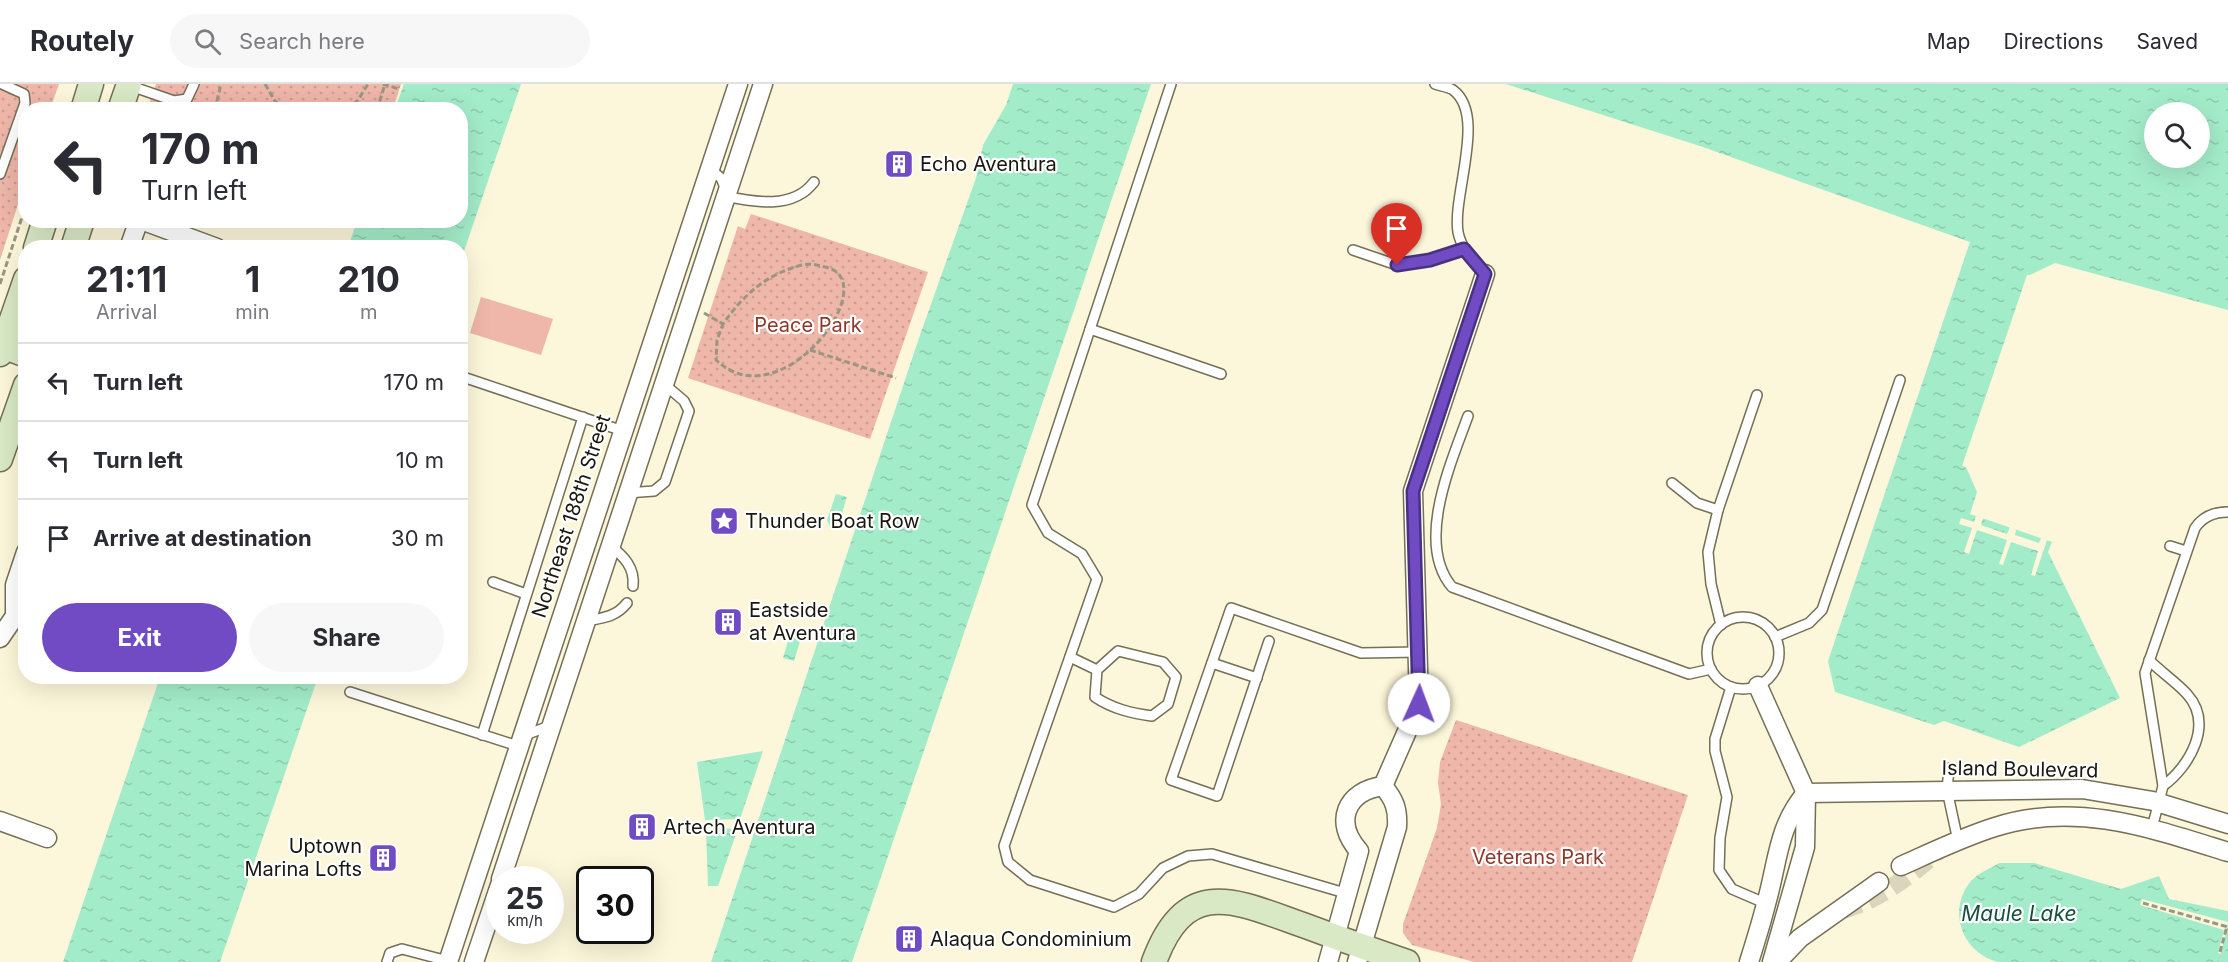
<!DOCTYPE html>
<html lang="en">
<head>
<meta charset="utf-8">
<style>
	:root { --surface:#fff; --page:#f7f7f7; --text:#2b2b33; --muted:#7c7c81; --line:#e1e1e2; --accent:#714bc3 }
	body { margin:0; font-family:Inter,sans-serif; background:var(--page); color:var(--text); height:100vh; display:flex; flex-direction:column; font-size:22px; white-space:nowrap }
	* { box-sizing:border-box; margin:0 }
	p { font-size:20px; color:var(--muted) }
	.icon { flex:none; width:33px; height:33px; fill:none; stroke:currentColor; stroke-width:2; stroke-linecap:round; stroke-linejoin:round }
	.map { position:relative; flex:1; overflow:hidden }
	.sheet { position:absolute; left:18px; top:156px; width:450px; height:444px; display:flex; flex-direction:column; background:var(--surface); border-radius:24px; box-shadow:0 6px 24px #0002 }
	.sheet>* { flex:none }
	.top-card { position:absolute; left:18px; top:18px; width:450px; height:126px; border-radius:24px; box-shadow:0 6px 24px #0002; background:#fff; color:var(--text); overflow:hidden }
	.fabs { position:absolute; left:2144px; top:18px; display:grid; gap:12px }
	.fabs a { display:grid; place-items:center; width:66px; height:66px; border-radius:50%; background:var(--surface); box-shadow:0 6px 24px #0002; font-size:30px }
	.speed { position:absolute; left:486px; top:782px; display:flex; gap:12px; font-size:30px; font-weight:700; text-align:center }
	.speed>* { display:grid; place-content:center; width:78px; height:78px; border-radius:50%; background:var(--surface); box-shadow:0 6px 24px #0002; line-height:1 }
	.speed small { font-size:15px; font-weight:400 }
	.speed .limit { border:3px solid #111; border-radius:9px; background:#fff; color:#111 }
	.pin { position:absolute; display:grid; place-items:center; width:51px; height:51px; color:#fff; margin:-62px -26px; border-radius:50% 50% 50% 0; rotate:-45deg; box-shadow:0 0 6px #0007 }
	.pin .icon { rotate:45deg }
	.me { position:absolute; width:66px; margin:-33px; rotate:2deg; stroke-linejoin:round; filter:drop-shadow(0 0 4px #0008) }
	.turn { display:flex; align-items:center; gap:21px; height:126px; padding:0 24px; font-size:27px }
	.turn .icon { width:78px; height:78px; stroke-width:2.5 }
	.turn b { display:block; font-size:42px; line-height:51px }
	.eta { display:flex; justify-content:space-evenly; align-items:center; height:102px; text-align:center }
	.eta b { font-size:36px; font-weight:700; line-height:42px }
	.cta { display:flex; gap:12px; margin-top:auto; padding:12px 24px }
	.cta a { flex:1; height:69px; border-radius:36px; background:var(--accent); color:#fff; font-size:24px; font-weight:700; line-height:69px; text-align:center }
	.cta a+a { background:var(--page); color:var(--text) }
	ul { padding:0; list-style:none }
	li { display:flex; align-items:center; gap:18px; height:78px; padding:0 24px; border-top:2px solid var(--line) }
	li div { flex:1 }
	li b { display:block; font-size:22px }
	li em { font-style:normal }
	header { display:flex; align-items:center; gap:36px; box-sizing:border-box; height:84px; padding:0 30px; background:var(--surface); border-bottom:2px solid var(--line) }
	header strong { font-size:28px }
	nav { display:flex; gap:33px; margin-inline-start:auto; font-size:21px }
	.search { width:420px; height:54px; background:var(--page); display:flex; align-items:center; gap:15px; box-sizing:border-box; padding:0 21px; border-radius:33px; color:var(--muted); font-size:22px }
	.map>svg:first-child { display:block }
</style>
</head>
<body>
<header>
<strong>Routely</strong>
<div class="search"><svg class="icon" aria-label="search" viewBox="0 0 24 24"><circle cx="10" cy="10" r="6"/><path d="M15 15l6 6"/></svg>Search here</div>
<nav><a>Map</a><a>Directions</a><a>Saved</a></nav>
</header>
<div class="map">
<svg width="2228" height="878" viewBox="0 0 2228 878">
	<defs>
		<pattern id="park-dots" width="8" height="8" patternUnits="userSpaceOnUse" patternTransform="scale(1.5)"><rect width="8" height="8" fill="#efb6aa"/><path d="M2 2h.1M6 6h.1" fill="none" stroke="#cc9c91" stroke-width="1.8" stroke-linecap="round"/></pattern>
		<pattern id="water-ripples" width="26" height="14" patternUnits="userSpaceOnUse" patternTransform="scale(1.5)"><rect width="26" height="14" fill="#a3ecc9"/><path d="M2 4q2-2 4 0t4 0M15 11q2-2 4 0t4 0" fill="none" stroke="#8ccaab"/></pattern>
	</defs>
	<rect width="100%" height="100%" fill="#fcf6da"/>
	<!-- grass -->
	<path fill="#efb6aa" d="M481 213 553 235 541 271 470 249Z"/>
	<!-- park -->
	<g fill="url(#park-dots)">
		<path d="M0 0H59L50 25 26 26 25 99 0 176Z"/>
		<path d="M156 0H401L393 25 147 26Z"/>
		<path d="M751 130 928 188 870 355 688 294 738 142 745 145Z"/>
		<path d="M1456 636 1688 711 1632 878H1474L1412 861 1403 849V840L1437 744 1441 720 1438 699 1440 678Z"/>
	</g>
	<!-- water -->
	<g fill="url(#water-ripples)" fill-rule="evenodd">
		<path d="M404 0H521L461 176 460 164 348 163 357 137 460 136V26L395 25Z"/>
		<path d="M1013 0H1151L852 878H711L920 251 976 94 983 61 1006 21Z"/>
		<path d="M1506 0H2228V226L2055 179 2030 191H2027L1962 382 1966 383 1977 408 1970 430 2052 458 2048 468 2120 614 2019 663 1944 637 1934 641 1835 608 1828 577 1970 158 1703 63ZM2154 28H2199V74H2154Z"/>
		<path d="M836 410 847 413C842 426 843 438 831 444L827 436Z"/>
		<path d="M791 547 802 551 794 577 783 574Z"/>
		<path d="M160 593H318L220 878H63Z"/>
		<path d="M763 667 740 735 705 736 697 678Z"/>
		<path d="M738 744 718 802H708L706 746Z"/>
		<path d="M1999 779H2034L2121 805 2159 792 2169 815 2228 827V878H1999C1963 870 1946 827 1971 797 1977 790 1991 784 1999 779Z"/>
	</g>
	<!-- pier -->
	<g fill="#fcf6da">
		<path d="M1976 432 1983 434 1981 441 2007 450 2010 443 2016 446 2015 451 2039 459 2041 454 2047 456 2035 492 2031 491 2038 467 2011 458 2003 481 1999 480 2007 456 1977 446 1969 470 1964 468 1972 444 1959 440 1961 434 1974 438Z"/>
		<path d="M2142 815 2228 838 2221 870 2218 869 2224 846 2140 821Z"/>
	</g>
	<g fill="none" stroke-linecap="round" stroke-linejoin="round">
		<!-- street-tunnel -->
		<path stroke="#dad5bb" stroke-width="18" stroke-dasharray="18 9" stroke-linecap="butt" d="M1843 826C1878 816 1911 792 1938 767"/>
		<!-- lane casing -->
		<g stroke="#746f56" stroke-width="12">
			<g id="lane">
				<path d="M1171 0 1032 421 1048 449 1082 470 1097 495 1004 762 1008 778 1030 796 1114 823 1139 810 1163 784 1188 772 1212 770 1345 809"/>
				<path d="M1435 0C1440 2 1449 3 1453 6 1487 31 1452 111 1458 148 1461 165 1474 177 1485 190"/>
				<path d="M131 2 174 17 187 15 194 0"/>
				<path d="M710 85 721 94 726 106"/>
				<path d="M0 90 25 19 24 10 2 0"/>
				<path d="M724 112C754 118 793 126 814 98"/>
				<path d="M1353 166 1397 181 1430 176 1464 165"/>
				<path d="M1090 245 1221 290"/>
				<path d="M460 292 623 347"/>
				<path d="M1468 332C1451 379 1415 459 1452 503L1689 590 1711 585"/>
				<path d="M1672 399 1697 419 1718 426"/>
				<path d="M627 409 654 407 665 398 689 327 684 317 664 300"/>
				<path d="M610 462C624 472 635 484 633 502"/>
				<path d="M2170 462 2186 467"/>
				<path d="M493 498 526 510"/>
				<circle cx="1743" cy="569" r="36"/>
				<path d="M586 537C603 534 616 533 627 519"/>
				<path d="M1721 541 1711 500 1708 468 1718 426 1757 311"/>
				<path d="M1775 553 1809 539 1822 526 1900 296"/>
				<path d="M1269 557 1217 712 1171 696 1231 524 1361 569 1419 568"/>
				<path d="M1070 573 1097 586 1095 613C1113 625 1131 629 1152 632L1168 620 1176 593 1163 578 1118 567 1097 586"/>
				<path d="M2149 576C2161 588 2176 598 2187 610 2214 640 2190 682 2163 702"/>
				<path d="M1212 579 1257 594"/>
				<path d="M1731 603 1715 655V667L1727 713 1720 754 1719 786 1732 805 1767 820"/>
				<path d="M350 608 518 662 528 650 552 641"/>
				<path d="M482 651 583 333"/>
				<path d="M1949 684 1947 706 1958 757"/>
				<path d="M2152 744 2163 702 2145 589 2195 444C2203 432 2214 428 2228 428"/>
				<path d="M387 878 390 869 402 865 448 877"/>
			</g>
		</g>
		<!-- street casing -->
		<g stroke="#746f56" stroke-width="21">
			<g id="street">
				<path d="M141 136 217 164"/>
				<path d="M129 164 139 136"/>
				<path d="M0 554 15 532V501L26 468"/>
				<path d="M1758 602 1806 709 1805 763 1772 878"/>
				<path d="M1383 702 1419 620 1413 407 1485 190"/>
				<path d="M1806 709 2082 705 2153 717 2228 740"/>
				<path d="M0 737 47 754"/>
				<path d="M1901 782C1932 768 1963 753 1995 743 2075 717 2151 744 2228 768"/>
				<path d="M501 795 763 0"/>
				<path d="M448 878 738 0"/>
				<path d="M474 878 500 801"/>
				<path d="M1328 878 1359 767C1333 738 1346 707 1383 702"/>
				<path d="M1357 878 1397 743C1398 726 1395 716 1383 702"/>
				<path d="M1749 878C1755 859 1761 840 1766 820 1778 779 1777 743 1806 709"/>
				<path d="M1777 878 1800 854 1879 798"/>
			</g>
		</g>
		<!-- secondary casing -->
		<g stroke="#746f56" stroke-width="27">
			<g id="secondary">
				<path d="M83 26 91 0"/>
				<path d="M120 26 129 0"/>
				<path d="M36 164 45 136"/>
				<path d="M73 164 82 136"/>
				<path d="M0 261 26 271"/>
				<path d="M0 270 26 195"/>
				<path d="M0 375 26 301"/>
				<path d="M1154 878C1186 791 1235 817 1303 841 1338 854 1372 866 1407 878"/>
			</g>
		</g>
		<!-- path -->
		<g stroke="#9a9681" stroke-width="3" stroke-dasharray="6 3" stroke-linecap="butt">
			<path d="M265 0 275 17 286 26"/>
			<path d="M383 0 399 5"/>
			<path d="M219 26 217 17 221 0"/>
			<path d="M347 26 358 16 368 0"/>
			<path d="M377 26 385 0"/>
			<path d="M0 200 26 121"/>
			<path d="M704 229 723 240C744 210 767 190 802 181 810 179 817 181 825 183 887 195 782 339 716 276L717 256 723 240"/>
			<path d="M810 266 896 294"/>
			<path d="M2143 819 2228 843"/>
			<path d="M2220 868 2227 842"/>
		</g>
		<!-- lane -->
		<use href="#lane" stroke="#fff" stroke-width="9"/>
		<!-- street -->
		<use href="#street" stroke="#fff" stroke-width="18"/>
		<!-- secondary -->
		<use href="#secondary" stroke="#d9e9c5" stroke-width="24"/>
	</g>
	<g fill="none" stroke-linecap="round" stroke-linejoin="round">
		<!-- route casing -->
		<g stroke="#49317f" stroke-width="15">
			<path id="route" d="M1397 181 1430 176 1464 165 1485 190 1413 407 1419 620"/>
		</g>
		<!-- route -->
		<use href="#route" stroke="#714bc3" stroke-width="10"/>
	</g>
	<!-- icons -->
	<defs>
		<g id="building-square" transform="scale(1.5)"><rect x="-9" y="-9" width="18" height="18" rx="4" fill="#714bc3" stroke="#fff"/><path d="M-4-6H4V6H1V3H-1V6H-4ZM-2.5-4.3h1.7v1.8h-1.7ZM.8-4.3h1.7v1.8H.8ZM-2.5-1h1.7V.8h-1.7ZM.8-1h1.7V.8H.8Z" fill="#fff"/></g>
		<g id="sight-square" transform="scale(1.5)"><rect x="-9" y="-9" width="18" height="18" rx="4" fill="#714bc3" stroke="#fff"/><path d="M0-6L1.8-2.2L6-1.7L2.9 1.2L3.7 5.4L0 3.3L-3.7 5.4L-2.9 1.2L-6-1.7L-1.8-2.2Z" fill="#fff"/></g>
	</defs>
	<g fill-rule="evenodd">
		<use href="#building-square" x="899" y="80"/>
		<use href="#sight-square" x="724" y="437"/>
		<use href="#building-square" x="728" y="538"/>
		<use href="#building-square" x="642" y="743"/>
		<use href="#building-square" x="383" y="774"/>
		<use href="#building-square" x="909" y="855"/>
	</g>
	<g text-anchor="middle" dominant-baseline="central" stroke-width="4.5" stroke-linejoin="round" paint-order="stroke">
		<!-- poi labels -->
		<g font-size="20" fill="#19170d" stroke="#fff" text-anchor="start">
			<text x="920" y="80">Echo Aventura</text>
			<text x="745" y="437">Thunder Boat Row</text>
			<text x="749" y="526">Eastside<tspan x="749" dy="23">at Aventura</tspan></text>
			<text x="663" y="743">Artech Aventura</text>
			<text x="362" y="762" text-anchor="end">Uptown<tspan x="362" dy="23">Marina Lofts</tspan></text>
			<text x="930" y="855">Alaqua Condominium</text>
		</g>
		<!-- park labels -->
		<g font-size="20" fill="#8d392a" stroke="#fff">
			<text x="808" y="241">Peace Park</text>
			<text x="1538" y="773">Veterans Park</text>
		</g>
		<!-- street labels -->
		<g font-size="20" fill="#19170d" stroke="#fff">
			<text transform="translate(571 432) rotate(-72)">Northeast 188th Street</text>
			<text transform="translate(2020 685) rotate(1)">Island Boulevard</text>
		</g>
		<!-- water labels -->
		<g font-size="21" font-style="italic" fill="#165039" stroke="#fff">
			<text x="2019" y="829">Maule Lake</text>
		</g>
	</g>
</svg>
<div class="fabs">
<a><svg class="icon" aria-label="search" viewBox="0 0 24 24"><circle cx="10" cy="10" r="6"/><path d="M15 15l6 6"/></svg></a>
</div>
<div class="speed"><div>25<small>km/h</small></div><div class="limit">30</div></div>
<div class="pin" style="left:1397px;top:181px;background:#d93025"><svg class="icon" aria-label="arrive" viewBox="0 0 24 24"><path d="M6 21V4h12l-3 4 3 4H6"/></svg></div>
<svg class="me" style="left:1419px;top:620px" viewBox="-20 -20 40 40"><circle r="19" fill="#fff"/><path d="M0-13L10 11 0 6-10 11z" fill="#714bc3"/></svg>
<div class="top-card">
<div class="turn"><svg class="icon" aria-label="left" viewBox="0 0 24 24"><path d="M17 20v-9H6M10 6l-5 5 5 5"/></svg><div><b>170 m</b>Turn left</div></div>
</div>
<section class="sheet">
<div class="eta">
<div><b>21:11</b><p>Arrival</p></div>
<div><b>1</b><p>min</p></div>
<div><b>210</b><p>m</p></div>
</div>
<ul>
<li><svg class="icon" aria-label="left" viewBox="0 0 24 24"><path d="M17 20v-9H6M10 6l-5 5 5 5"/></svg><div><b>Turn left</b></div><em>170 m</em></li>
<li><svg class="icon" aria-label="left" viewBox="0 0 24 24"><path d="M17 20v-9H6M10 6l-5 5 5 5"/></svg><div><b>Turn left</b></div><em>10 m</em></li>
<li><svg class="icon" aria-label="arrive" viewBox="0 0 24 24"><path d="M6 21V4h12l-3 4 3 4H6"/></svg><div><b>Arrive at destination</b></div><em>30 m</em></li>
</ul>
<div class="cta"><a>Exit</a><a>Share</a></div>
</section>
</div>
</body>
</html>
